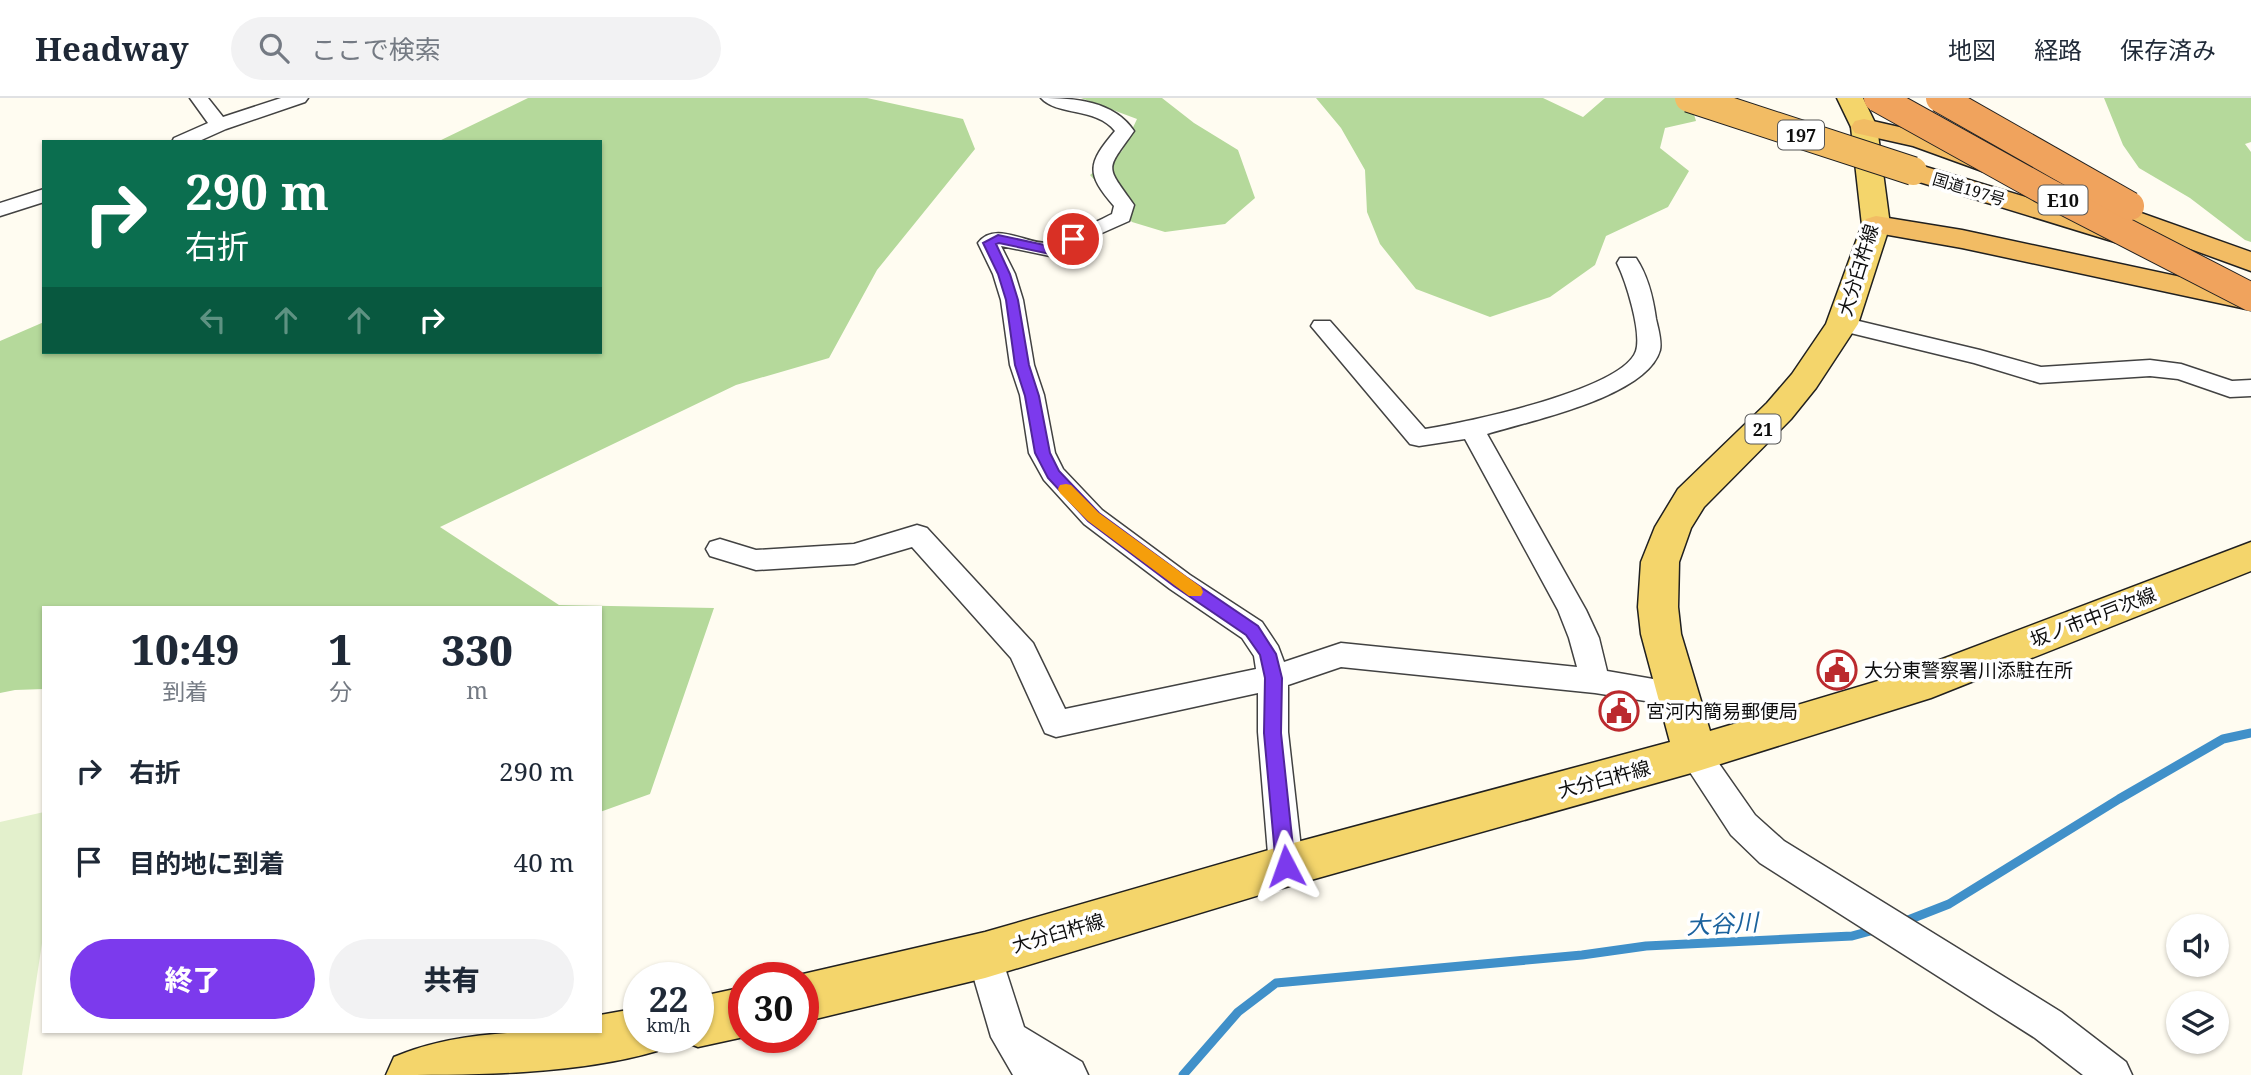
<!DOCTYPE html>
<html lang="ja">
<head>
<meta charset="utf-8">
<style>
	:root { --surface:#fff; --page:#f2f2f3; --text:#1f2937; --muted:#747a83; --line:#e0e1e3; --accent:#7c3aed }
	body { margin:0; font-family:"Noto Serif","Noto Sans JP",serif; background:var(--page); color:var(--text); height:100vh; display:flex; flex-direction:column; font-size:26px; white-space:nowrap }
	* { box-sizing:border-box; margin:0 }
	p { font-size:23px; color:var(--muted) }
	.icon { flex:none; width:38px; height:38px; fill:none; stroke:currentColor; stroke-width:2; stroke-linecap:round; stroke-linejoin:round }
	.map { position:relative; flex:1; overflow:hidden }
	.panel { position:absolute; left:42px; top:508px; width:560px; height:427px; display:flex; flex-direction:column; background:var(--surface); border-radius:0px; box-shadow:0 2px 5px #0004 }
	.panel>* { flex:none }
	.top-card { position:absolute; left:42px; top:42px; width:560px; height:214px; border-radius:0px; box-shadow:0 2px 5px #0004; background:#0b6e4f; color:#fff; overflow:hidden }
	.tools { position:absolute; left:2166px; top:816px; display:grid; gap:14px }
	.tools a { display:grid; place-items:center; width:63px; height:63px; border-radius:50%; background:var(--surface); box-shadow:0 2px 5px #0004; font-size:35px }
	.speed { position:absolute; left:623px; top:864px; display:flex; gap:14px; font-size:35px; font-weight:700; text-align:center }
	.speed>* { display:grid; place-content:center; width:91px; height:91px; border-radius:50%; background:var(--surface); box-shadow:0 2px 5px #0004; line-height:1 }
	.speed small { font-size:18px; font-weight:400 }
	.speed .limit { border:10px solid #d22; background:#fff; color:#111 }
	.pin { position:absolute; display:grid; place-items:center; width:60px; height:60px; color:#fff; margin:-30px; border:4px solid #fff; border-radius:50%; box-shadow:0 2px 7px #0007 }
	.me { position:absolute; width:77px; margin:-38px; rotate:356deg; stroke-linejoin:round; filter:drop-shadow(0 0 5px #0008) }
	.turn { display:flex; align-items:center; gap:24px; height:147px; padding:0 28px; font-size:32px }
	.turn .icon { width:91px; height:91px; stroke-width:2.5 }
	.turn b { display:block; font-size:49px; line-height:60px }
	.lanes { display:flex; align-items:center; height:66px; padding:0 28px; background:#0003; justify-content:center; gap:35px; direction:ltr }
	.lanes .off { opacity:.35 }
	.eta { display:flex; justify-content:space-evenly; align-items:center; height:119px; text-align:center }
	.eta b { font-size:42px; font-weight:800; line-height:49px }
	.button { display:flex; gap:14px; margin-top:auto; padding:14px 28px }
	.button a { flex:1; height:80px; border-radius:42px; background:var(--accent); color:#fff; font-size:28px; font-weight:800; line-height:80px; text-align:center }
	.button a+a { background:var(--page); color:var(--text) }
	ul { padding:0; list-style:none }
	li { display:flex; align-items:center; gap:21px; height:91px; padding:0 28px }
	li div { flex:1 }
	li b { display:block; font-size:26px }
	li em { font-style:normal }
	header { display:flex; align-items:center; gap:42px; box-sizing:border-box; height:98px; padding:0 35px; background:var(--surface); border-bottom:2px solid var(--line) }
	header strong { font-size:33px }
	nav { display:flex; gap:38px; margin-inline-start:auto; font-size:24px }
	.search { width:490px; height:63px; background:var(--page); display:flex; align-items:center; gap:18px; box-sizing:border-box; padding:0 24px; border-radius:38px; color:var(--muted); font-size:26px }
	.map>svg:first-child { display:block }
</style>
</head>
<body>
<header>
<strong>Headway</strong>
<div class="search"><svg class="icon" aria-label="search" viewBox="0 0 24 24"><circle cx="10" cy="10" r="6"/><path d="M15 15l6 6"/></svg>ここで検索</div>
<nav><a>地図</a><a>経路</a><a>保存済み</a></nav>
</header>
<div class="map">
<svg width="2251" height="977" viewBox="0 0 2251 977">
	<rect width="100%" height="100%" fill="#fffcf1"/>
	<!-- forest -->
	<g fill="#b5d99b">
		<path d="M528 0H867L963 21 975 51 877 172 829 260 736 287 440 429 559 507 714 510 650 696 600 714V509H44V591L15 592 0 595V243L44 224V254H600V44H437Z"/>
		<path d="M1081 0H1162L1194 25 1238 52 1255 100 1225 126 1165 134 1132 124 1090 77 1122 53 1137 21Z"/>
		<path d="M1316 0H1543L1583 19 1605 0H1689L1696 23 1665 30 1660 50 1689 73 1668 109 1606 138 1595 167 1550 199 1490 219 1416 191 1380 146 1367 114 1365 72 1341 30Z"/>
		<path d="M2104 0H2251V44L2245 46 2251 54V144L2245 142 2190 100 2139 70 2123 47Z"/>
	</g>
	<!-- pitch -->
	<path fill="#e3f0cc" d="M44 714V832L22 977H0V724Z"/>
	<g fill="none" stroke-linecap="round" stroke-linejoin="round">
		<!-- stream -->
		<g stroke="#4090c9" stroke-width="9">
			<path d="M1903 824 1949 806 2119 701 2223 641 2251 635"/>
			<path d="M1183 977 1238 914 1276 885 1582 857 1646 848 1852 838 1874 832"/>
		</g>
		<!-- minor casing -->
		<g stroke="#424242" stroke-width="3">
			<g id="minor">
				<path d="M190 0H208L223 19 281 0H308L305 4 226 31 197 44H172L174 40 208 25Z"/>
				<path d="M1041 0C1075 0 1114 3 1134 33 1105 74 1105 66 1134 107L1129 123 1050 158 1001 148 1015 176 1023 202 1034 267 1044 297 1055 355 1063 371 1102 412 1190 477 1262 524 1278 548 1284 564 1341 545 1577 569 1569 540 1558 512 1465 341 1419 348 1410 346 1311 228 1314 223H1330L1425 331C1464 325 1623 292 1636 253 1642 234 1626 183 1617 165L1620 160H1636C1648 178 1653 199 1656 221 1658 230 1662 243 1660 252 1647 299 1529 323 1487 336L1586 512 1599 540 1607 573 1688 587 1692 596 1688 605 1677 608 1595 595 1341 569 1288 587V634L1303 768 1298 779 1286 783 1274 779 1269 768 1258 634V595L1056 639 1045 635 1011 560 912 449 854 466 756 472 710 458 706 451 710 444 720 441 756 452 854 446 917 427 927 430 1033 545 1065 611 1256 571 1254 558 1242 540 1170 491 1084 426 1044 382 1029 355 1020 297 1010 267 1001 202 993 176 978 145C994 123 1025 145 1046 145 1058 145 1099 122 1112 116L1114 108C1085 75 1088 65 1115 33 1096 9 1057 18 1041 0Z"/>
				<path d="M44 91V104L0 118V105Z"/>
				<path d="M1842 219 1980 252 2041 269 2150 262 2181 266 2232 283 2251 282V298L2230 299 2178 281 2150 278 2040 285 1974 265 1834 231 1831 226 1834 221Z"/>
				<path d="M1695 643 1706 647 1755 717 1784 743 2061 914 2126 964 2132 977H2083L2035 940 1760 765 1731 737 1684 665 1679 656 1684 647Z"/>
				<path d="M985 840 997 845 1024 929 1082 964 1088 977H1013L991 939 967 857 973 845Z"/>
			</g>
		</g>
		<!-- primary casing -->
		<g stroke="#202020" stroke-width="3">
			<g id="primary">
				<path d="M1837 0H1863L1877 29 1890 127 1858 226 1816 290 1791 321 1704 409 1691 430 1679 464 1678 509 1681 536 1710 633 1908 574 2251 444V473L1931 600 1695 674 1286 789 985 880 803 924V880H792L803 876 985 834 1286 747 1670 644 1641 536 1638 509 1641 464 1655 429 1678 391 1767 305 1792 276 1826 226 1862 127 1851 29Z"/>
				<path d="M744 889V939L698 949 680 942 698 940V899Z"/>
				<path d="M639 910V940H662L657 953C575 977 474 977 386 977L394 959C457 932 533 933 600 933V917Z"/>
			</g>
		</g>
		<!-- trunk casing -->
		<g stroke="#202020" stroke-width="3">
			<g id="trunk">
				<path d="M1864 21 1930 36 1992 59 1995 65 1992 71 1982 73 1913 48 1855 35 1851 29 1855 23Z"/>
				<path d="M1913 65 2125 129 2129 135 2125 141 2115 144 2105 141 1903 79 1899 73 1903 67Z"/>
				<path d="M2085 95 2251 154V173L2075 109 2071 103 2075 97Z"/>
				<path d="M1876 118 1962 132 2251 194V212L1962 150 1866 133 1862 127 1866 121Z"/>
			</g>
		</g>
		<!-- minor -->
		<use href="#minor" fill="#fff" fill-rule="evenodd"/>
		<!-- primary -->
		<use href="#primary" fill="#f4d56b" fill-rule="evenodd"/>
		<!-- trunk -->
		<use href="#trunk" fill="#f2bc64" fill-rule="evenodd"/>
		<!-- trunk-bridge casing -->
		<g stroke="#202020" stroke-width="30" stroke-linecap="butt">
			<path id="trunk-bridge" d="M1689 0 1913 73"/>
		</g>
		<!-- motorway-bridge casing -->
		<g stroke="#202020" stroke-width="30" stroke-linecap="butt">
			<g id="motorway-bridge">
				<path d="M1878 0 2049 95 2251 199"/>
				<path d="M1940 0 2130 108"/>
			</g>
		</g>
		<!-- trunk-bridge -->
		<use href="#trunk-bridge" stroke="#f2bc64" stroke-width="28"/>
		<!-- motorway-bridge -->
		<use href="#motorway-bridge" stroke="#f0a35d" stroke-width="28"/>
	</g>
	<!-- route -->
	<path fill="#7c3aed" stroke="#51269a" stroke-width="2" d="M998 137 1049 148 1073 137 1079 141 1050 156 999 145 996 146 1010 176 1018 202 1029 267 1039 298 1050 355 1059 373 1099 415 1186 479 1258 528 1276 556 1282 580 1281 635 1295 768 1292 774 1286 777 1279 774 1276 768 1264 635 1265 580 1260 557 1246 537 1174 488 1088 423 1048 380 1035 355 1025 298 1015 267 1006 202 998 176 983 145Z"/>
	<!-- slow -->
	<path fill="#f59e0b" d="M1066 386 1071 387 1099 415 1201 489 1203 494 1201 498H1189L1088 423 1060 395 1058 391 1060 387Z"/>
	<!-- icons -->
	<defs>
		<g id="civic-ring" transform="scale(2.0125)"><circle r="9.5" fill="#fff" stroke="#bb2a2e" stroke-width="1.5"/><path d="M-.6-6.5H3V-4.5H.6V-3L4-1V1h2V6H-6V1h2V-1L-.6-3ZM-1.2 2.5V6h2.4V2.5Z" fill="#bb2a2e"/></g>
	</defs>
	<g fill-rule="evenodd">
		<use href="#civic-ring" x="1837" y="572"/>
		<use href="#civic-ring" x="1619" y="613"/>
	</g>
	<g text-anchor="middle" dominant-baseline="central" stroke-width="7" stroke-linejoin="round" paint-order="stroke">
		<!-- far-street labels -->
		<g font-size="16" fill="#0f0f0f" stroke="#fff">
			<text transform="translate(1969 91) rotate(17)">国道197号</text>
		</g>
		<!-- shield labels -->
		<g fill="#fff" stroke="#575757" stroke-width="2">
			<rect x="1778" y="22.5" width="46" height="29" rx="5"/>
			<rect x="2038.5" y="87.5" width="49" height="29" rx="5"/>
			<rect x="1745.5" y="316.5" width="35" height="29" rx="5"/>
		</g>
		<g font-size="18" font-weight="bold" fill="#0f0f0f">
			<text x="1801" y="37">197</text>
			<text x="2063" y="102">E10</text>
			<text x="1763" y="331">21</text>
		</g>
		<!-- street labels -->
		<g font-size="19" fill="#0f0f0f" stroke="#fff">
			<text transform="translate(1858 172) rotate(-73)">大分臼杵線</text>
			<text transform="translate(2093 519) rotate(-21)">坂ノ市中戸次線</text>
			<text transform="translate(1604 681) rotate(-15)">大分臼杵線</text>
			<text transform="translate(1058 835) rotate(-16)">大分臼杵線</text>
		</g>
		<!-- poi labels -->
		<g font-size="19" fill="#0f0f0f" stroke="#fff" text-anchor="start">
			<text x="1864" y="572">大分東警察署川添駐在所</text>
			<text x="1646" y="613">宮河内簡易郵便局</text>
		</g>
		<!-- near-water labels -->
		<g font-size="24" font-style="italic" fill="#1b629d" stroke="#fff">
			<text transform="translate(1722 825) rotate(-3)">大谷川</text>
		</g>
	</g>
</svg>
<div class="tools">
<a><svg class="icon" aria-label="sound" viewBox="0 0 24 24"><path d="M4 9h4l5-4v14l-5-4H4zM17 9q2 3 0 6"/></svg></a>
<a><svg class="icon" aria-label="layers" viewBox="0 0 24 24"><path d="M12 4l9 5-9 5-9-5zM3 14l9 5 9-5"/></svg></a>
</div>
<div class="speed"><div>22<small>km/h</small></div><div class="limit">30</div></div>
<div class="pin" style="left:1073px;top:141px;background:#d93025"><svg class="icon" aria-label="arrive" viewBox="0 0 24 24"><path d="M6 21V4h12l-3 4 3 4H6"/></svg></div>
<svg class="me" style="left:1286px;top:768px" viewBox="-20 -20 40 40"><path d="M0-17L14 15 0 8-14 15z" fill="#7c3aed" stroke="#fff" stroke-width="4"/></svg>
<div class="top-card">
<div class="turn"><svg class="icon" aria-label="right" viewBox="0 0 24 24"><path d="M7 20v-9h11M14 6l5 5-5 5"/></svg><div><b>290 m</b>右折</div></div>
<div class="lanes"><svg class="icon off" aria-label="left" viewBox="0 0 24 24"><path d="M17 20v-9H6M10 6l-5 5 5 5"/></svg><svg class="icon off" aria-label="ahead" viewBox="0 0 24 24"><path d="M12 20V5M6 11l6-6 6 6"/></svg><svg class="icon off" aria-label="ahead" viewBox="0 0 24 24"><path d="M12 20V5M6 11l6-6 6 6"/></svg><svg class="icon" aria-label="right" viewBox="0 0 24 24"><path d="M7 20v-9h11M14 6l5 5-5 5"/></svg></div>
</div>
<section class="panel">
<div class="eta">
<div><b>10:49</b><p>到着</p></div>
<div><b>1</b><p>分</p></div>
<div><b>330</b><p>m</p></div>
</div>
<ul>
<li><svg class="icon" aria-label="right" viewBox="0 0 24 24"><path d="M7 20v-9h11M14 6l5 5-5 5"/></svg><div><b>右折</b></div><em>290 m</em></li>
<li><svg class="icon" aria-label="arrive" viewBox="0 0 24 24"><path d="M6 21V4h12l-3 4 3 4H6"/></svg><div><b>目的地に到着</b></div><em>40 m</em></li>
</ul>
<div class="button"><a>終了</a><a>共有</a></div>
</section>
</div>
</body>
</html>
